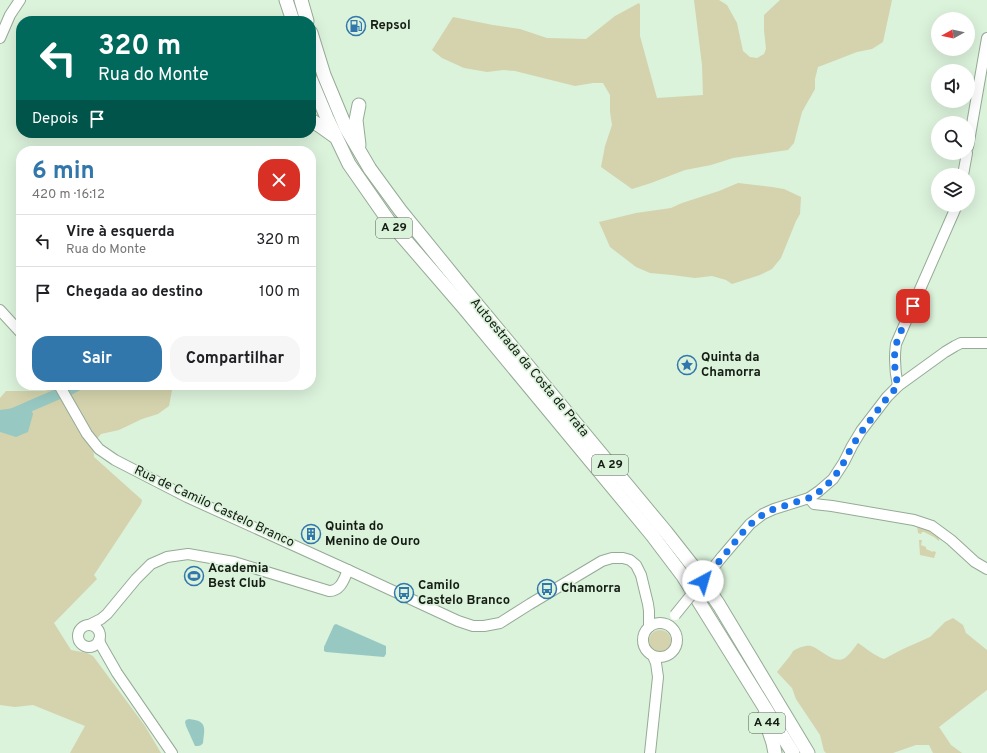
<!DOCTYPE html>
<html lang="pt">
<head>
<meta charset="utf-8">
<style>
	:root { --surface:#fff; --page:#f6f6f6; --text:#202124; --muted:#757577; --line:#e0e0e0; --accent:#3177ac }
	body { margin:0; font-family:Overpass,sans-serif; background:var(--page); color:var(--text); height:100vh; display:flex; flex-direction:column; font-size:15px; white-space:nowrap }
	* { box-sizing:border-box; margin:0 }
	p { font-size:13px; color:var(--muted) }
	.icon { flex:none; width:22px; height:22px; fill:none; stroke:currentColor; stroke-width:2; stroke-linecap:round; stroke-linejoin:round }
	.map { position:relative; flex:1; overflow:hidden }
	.panel { position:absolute; left:16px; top:146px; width:300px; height:244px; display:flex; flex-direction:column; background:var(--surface); border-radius:16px; box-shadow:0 4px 16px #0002 }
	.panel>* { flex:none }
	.hud { position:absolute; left:16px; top:16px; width:300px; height:122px; border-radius:16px; box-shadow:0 4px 16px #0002; background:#00695c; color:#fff; overflow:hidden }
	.needle { width:26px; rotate:262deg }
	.fabs { position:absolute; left:931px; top:12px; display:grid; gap:8px }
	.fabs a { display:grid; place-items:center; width:44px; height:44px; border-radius:50%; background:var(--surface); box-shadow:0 4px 16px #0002; font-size:20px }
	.pin { position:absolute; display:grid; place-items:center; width:34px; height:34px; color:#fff; margin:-17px; border-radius:8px; box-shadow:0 2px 6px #0006 }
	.me { position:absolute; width:44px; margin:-22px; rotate:39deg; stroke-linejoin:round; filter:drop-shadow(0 0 3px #0008) }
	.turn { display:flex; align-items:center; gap:14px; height:84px; padding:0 16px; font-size:18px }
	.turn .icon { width:52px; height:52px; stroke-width:2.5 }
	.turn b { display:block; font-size:28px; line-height:34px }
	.then { display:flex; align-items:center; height:38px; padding:0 16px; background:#0003; gap:8px; font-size:15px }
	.round { display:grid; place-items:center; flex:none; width:42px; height:42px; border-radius:16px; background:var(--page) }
	.head { display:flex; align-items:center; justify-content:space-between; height:68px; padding:0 16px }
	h1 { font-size:24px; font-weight:700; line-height:30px; color:var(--accent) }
	.button { display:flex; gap:8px; margin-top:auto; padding:8px 16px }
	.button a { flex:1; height:46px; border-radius:16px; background:var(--accent); color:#fff; font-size:16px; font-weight:700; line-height:46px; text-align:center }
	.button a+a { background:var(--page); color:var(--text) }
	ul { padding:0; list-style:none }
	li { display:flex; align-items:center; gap:12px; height:52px; padding:0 16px; border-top:1px solid var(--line) }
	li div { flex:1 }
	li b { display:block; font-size:15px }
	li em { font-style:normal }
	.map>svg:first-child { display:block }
</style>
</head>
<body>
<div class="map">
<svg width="987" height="753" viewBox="0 0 987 753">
	<rect width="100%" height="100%" fill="#dbf2db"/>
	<!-- green -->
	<g fill="#d4d3ad">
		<path d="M694 0H719L727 5 737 23 743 51 750 57 757 58 764 54 766 49 764 30V15L780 0H892L883 42 872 49 857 52 826 64 818 67 815 79V89L802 112 794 143 788 150 733 158 711 165 685 170 651 183 632 189 601 167 605 146 612 125 610 112V95L603 83H593L575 86 515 71 503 70 487 72 464 68 442 58 432 50 453 17 493 25 520 29 547 38 586 39 615 16 639 3 640 5V36L657 98 703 95 702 65Z"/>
		<path d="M738 183 772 187 784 189 801 197 800 214 796 221 781 258 772 269 760 275 732 284 726 280 712 276 695 278 672 275 650 273 636 267 610 247 599 222 636 213 671 208 682 203 719 191Z"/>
		<path d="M64 385H173L169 406 158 414 142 419 119 430 101 434 93 443 94 457 142 500 141 504 94 575 97 579 54 623 71 650 87 653 93 656 145 726 161 753H70L85 726 33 705 15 707 0 705V398L6 391H45Z"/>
		<path d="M917 525 931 531 939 537V541L934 537 924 532H922L921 534 918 533Z"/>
		<path d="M919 540H922L921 545 926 547V549L933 552V551L936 552 934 558 920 555Z"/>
		<path d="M953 618 963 625 966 633 987 650V690L939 727 951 745 962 753H933L929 745H916L893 753H826L824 751 820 735 796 699 792 688 777 672 790 656 793 651C798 648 805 645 811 646 821 649 834 665 845 658 850 654 854 648 858 643 867 649 875 656 884 659L903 649 930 637 945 622Z"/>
		<circle cx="660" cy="641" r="11"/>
	</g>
	<!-- water -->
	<g fill="#97c9c2">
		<path d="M30 406 33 414 28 432 16 437 0 432V410Z"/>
		<path d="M336 624 386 646V654L384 657 326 652 324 651V647L334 625Z"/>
		<path d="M189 719C207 721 205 727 203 743 201 746 199 746 195 746L186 726 185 722 186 720Z"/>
	</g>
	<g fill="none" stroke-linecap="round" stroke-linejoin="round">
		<!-- river -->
		<g stroke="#97c9c2" stroke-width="11">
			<path d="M69 390 78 385"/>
			<path d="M0 416 5 417 58 394"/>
		</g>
		<!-- secondary casing -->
		<g stroke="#95ab96" stroke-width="12">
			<g id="secondary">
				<path d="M0 38 10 15 20 0"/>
				<path d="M968 147 987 38"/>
				<path d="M963 175 967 153"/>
				<path d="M0 310 21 333"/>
				<path d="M59 385 87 434 99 449 115 460 187 497 348 570 458 621 473 626H484L500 623 530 604 602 561 612 558H623L630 560 636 565 641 575 648 604 649 611V627"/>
				<path d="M898 386C895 372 894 358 896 344L957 205"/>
				<path d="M809 498 814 504 832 506 914 520 932 526 951 540 975 562 987 569"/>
				<path d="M721 558 750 524 763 514 774 509 809 498 819 491 833 479 844 462 852 446 861 431 887 397 898 386 945 352 955 346 961 343H987"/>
				<circle cx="660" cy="640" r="17"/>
				<path d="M89 625 101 619 107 614 136 579 151 564 167 557 188 554 234 562 329 591C341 591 344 579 348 570"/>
				<circle cx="89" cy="636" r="11"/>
				<path d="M99 640 101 645 117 673 172 753"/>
				<path d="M650 753 658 677 656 663 653 656"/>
			</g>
		</g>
		<!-- highway casing -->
		<g stroke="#95ab96" stroke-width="15">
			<g id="highway">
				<path d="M286 0 293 21"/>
				<path d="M301 0 307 21"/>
				<path d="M311 33 324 75 346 128 370 169 400 210 465 290 666 532 692 565 719 605 808 753"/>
				<path d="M311 80 327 118 349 164 388 220 464 308 652 535 683 576 793 753"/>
				<path d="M311 120 320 126 334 136"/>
				<path d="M359 145 356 120 359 105"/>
				<path d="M764 716 773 743 775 753"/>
			</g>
		</g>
		<!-- secondary -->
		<use href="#secondary" stroke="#fff" stroke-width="10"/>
		<!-- highway -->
		<use href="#highway" stroke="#fff" stroke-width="13"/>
		<!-- secondary-bridge casing -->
		<g stroke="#95ab96" stroke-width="12" stroke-linecap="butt">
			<path id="secondary-bridge" d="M675 615 721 558"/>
		</g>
		<!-- secondary-bridge -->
		<use href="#secondary-bridge" stroke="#fff" stroke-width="10"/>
	</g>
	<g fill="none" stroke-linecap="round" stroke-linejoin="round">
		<!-- route -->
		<path stroke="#1a73e8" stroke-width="7" stroke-dasharray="0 12.6" d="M703 581 743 532 754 521 764 514 774 509 809 498 820 491 833 479 844 462 852 446 862 431 887 398 898 386C895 373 893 358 896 345 900 331 907 319 913 306"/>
	</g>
	<!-- icons -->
	<defs>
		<g id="fuel-ring" transform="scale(1)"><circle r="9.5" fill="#dbf2db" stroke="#3177ac" stroke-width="1.5"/><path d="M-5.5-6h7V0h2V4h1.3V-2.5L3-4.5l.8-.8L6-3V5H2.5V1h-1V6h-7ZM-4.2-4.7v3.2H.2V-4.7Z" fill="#3177ac"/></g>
		<g id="sight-ring" transform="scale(1)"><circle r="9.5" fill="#dbf2db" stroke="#3177ac" stroke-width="1.5"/><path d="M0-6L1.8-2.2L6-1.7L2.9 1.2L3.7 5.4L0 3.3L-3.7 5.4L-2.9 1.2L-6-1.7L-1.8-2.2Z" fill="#3177ac"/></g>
		<g id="building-ring" transform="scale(1)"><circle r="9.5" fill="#dbf2db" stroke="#3177ac" stroke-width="1.5"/><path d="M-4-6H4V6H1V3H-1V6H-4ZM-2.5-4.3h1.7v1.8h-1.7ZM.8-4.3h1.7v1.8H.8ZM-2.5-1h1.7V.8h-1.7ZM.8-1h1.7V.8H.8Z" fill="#3177ac"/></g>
		<g id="stadium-ring" transform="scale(1)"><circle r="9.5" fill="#dbf2db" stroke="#3177ac" stroke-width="1.5"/><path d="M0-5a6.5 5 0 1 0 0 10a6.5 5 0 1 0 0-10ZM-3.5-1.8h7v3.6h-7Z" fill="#3177ac"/></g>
		<g id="bus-ring" transform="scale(1)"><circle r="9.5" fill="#dbf2db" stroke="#3177ac" stroke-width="1.5"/><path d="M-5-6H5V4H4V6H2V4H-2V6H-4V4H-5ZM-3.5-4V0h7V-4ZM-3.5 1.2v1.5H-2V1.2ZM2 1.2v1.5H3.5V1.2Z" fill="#3177ac"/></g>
	</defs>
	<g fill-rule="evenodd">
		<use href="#fuel-ring" x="356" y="26"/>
		<use href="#sight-ring" x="687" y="365"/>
		<use href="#building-ring" x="311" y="534"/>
		<use href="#stadium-ring" x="194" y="576"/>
		<use href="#bus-ring" x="547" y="589"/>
		<use href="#bus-ring" x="404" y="593"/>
	</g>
	<g text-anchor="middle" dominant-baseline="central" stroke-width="3.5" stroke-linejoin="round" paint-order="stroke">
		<!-- shield labels -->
		<g fill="#dbf2db" stroke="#505c50" stroke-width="1">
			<rect x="376" y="218" width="36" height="20" rx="3"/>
			<rect x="592" y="455" width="36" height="20" rx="3"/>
			<rect x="749" y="713" width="36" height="20" rx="3"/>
		</g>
		<g font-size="12" font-weight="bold" fill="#141c14">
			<text x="394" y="228">A 29</text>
			<text x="610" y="465">A 29</text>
			<text x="767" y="723">A 44</text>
		</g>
		<!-- poi labels -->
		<g font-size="13" font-weight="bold" fill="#141c14" stroke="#dbf2db" text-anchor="start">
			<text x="370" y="26">Repsol</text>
			<text x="701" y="358">Quinta da<tspan x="701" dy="15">Chamorra</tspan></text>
			<text x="325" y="527">Quinta do<tspan x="325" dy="15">Menino de Ouro</tspan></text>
			<text x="208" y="569">Academia<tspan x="208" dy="15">Best Club</tspan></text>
			<text x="418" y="586">Camilo<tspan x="418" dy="15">Castelo Branco</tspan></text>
			<text x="561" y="589">Chamorra</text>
		</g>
		<!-- street labels -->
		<g font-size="13" fill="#141c14" stroke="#dbf2db">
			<text transform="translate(529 368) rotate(50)">Autoestrada da Costa de Prata</text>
			<text transform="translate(214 507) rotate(25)">Rua de Camilo Castelo Branco</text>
		</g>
	</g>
</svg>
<div class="fabs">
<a><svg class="needle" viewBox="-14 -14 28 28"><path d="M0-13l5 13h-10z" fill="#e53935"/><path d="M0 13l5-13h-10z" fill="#757577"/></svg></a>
<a><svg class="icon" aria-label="sound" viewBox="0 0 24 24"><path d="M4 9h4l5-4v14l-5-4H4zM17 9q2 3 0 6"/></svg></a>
<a><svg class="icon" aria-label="search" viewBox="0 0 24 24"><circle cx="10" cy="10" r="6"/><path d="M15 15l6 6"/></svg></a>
<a><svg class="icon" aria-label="layers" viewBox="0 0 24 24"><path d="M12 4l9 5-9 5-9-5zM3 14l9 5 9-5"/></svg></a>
</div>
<div class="pin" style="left:913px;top:306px;background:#d93025"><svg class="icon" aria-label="arrive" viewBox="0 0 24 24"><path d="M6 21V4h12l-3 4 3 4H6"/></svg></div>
<svg class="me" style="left:703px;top:581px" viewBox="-20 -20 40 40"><circle r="19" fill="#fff"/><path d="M0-13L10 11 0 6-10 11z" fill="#1a73e8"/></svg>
<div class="hud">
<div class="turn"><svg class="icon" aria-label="left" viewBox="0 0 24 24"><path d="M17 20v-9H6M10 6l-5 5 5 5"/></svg><div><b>320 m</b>Rua do Monte</div></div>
<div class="then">Depois<svg class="icon" aria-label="arrive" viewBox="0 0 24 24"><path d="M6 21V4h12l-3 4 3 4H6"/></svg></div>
</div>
<section class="panel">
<div class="head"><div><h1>6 min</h1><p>420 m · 16:12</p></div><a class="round" style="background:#d93025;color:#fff"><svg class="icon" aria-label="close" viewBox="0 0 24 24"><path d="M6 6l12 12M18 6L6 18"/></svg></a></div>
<ul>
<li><svg class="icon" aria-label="left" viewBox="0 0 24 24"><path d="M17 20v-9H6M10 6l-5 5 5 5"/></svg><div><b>Vire à esquerda</b><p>Rua do Monte</p></div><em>320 m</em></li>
<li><svg class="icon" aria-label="arrive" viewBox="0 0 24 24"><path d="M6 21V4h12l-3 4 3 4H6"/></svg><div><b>Chegada ao destino</b></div><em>100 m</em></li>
</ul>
<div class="button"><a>Sair</a><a>Compartilhar</a></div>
</section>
</div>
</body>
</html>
